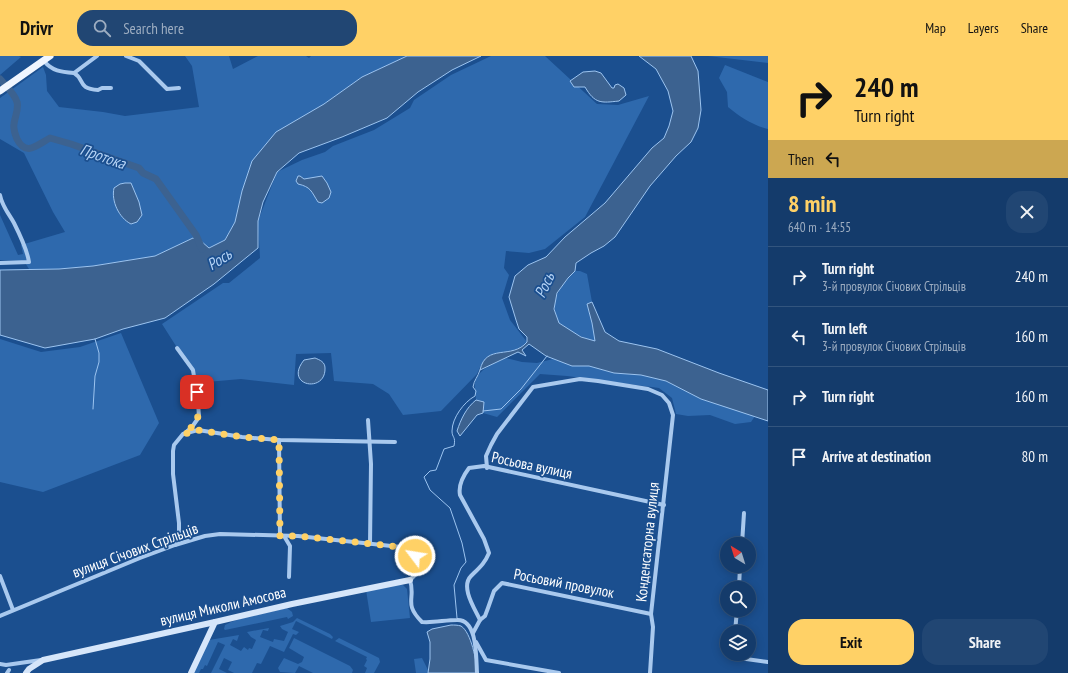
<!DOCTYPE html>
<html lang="en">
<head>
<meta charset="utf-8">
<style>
	:root { --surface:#143b6b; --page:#214673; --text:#f1f3f6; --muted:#9dadc1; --line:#33557e; --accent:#ffd166 }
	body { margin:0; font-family:"PT Sans Narrow",sans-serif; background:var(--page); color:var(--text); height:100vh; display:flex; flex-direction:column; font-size:15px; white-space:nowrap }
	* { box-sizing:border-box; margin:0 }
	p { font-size:13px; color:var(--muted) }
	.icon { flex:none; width:22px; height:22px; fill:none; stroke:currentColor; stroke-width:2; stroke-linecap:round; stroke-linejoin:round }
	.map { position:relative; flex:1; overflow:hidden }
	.panel { display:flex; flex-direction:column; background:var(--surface); width:300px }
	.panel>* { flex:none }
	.banner { background:#ffd166; color:#111; overflow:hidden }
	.needle { width:26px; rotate:322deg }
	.tools { position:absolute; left:720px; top:481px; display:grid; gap:8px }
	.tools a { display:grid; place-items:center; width:36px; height:36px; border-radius:50%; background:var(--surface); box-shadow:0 2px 10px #0003,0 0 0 1px var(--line); font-size:20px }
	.pin { position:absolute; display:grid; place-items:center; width:34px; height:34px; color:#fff; margin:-17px; border-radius:8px; box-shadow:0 2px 6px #0006 }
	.me { position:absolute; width:44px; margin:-22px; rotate:301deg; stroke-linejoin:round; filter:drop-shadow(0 0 3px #0008) }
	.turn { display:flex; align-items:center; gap:14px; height:84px; padding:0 20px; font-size:18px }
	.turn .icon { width:52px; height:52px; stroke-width:2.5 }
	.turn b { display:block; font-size:28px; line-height:34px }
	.then { display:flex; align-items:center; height:38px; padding:0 20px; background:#0003; gap:8px; font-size:15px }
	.round { display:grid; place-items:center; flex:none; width:42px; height:42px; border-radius:16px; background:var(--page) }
	.overview { display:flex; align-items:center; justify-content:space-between; height:68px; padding:0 20px }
	h1 { font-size:24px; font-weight:700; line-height:30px; color:var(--accent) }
	.action { display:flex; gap:8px; margin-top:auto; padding:8px 20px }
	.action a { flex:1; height:46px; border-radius:16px; background:var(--accent); color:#111; font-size:16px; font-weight:700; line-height:46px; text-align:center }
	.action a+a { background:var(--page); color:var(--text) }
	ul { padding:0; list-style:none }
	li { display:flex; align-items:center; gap:12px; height:60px; padding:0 20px; border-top:1px solid var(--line) }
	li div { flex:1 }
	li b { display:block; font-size:15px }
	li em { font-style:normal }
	header { display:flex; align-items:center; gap:24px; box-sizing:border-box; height:56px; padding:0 20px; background:var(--accent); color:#111 }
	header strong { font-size:19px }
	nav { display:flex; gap:22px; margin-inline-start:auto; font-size:14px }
	.search { width:280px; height:36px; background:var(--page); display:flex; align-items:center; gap:10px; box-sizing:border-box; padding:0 14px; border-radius:16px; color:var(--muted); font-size:15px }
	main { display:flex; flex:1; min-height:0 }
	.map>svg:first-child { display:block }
</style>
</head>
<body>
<header>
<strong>Drivr</strong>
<div class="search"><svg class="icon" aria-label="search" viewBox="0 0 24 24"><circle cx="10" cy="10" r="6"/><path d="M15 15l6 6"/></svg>Search here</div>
<nav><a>Map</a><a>Layers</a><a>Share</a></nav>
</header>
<main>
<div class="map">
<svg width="768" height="617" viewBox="0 0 768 617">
	<rect width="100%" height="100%" fill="#1b4f8f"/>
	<!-- green -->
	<g fill="#2e69ad">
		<path d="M0 0H19L21 1 0 19Z"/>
		<path d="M185 0H229L233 13 258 0H306L309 2 311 0H407L362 21 324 48 242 135 235 166 225 184 209 192 201 185 193 182 155 200 93 210 59 213H29L24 205 0 204V159L18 199 23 198 21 189 65 176 53 156 24 97 0 83V42L43 11 46 19 47 35 59 51 103 56 125 60 199 51 192 10Z"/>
		<path d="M491 0H545L597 48 618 49 649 40 585 161 545 193 529 197 506 195 504 212 509 219 502 242 510 264 527 286 518 293 493 298 481 309 477 318 441 355 403 359 389 338 373 328 334 325 331 297 296 298 294 329 241 323 195 327 190 312 162 268 223 227H229L260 202 258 165 277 116 302 104 325 96 333 90 374 74 410 52 414 44 451 19Z"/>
		<path d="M708 0H768V7Z"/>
		<path d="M725 9 768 26V73C752 69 740 61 728 51L727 36 719 22Z"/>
		<path d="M575 215H580L587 218 592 246 587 248 592 267 595 285C584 282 567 276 559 267 558 266 557 263 557 261 550 243 562 228 575 215Z"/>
		<path d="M121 277 159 367 140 399 43 436 0 426V283L41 296 80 291Z"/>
		<path d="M506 302 522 306 537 307 553 303 572 309 589 310 614 317 641 319 666 325 701 343 755 360 751 366 735 368 710 359 688 360 676 358 672 342 659 332 567 320 540 318 497 361 483 357 484 346 476 344C476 339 474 332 475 327 479 312 493 308 506 302Z"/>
		<path d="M399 528 403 529 407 533 410 562 371 566 366 534Z"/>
		<path d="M287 552 292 556 293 560 288 563 287 561 225 574 224 573 225 569 231 566 243 562Z"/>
		<path d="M297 562 330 578 333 581 332 583 296 565 292 573 299 576 296 579 293 578 284 596 270 590 261 608 257 607 252 617H234L228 614 232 606 224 602 219 613 227 617H211L225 589 218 586 207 610 205 609 203 613H201L199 617H193L209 584 239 579 237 585 233 583 230 589 241 595 244 591 248 594 249 592 252 593 256 584 251 581 247 576 269 572 268 575 263 574 260 581 273 586 274 583 284 585 288 576 282 573 280 570 293 566Z"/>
		<path d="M294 582 350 610 353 614 352 617H313L299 610 295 617 280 616 278 612 284 602 298 608 302 606 304 601 289 592Z"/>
		<path d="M339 582 379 602 380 606 374 617H365L367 612 364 610 367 604 366 603 367 601 335 585Z"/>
		<path d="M422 602 428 614V617H416L414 603Z"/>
	</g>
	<!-- water -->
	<g fill="#3c6290" stroke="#9cc4f0">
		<path d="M407 0H481L452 14 418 36 387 62 342 81 299 97 277 116 263 146 258 165V192L214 228 165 262 123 273 95 283 45 292 0 279V214L59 213 93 210 155 200 193 182 201 185 209 192 225 184 235 166 242 135 252 105 276 76 324 48 362 21Z"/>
		<path d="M639 0H691L698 15 701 54 698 72 691 86 676 100 650 130 615 181 604 190 591 197 576 207 575 215 568 222 557 237 554 253 559 267 581 281 595 285 592 267 587 248 592 246 605 276 619 285 657 293 719 317 768 334V365L701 343 666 325 641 319 614 317 589 310H572L546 300 529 288 522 294 526 300 518 296 480 314C486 287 512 304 527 286V281L519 273 516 264 509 241 515 220 528 209 546 201 565 181 605 147 652 92 664 82 669 70 673 55 668 35 656 13Z"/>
		<path d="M595 15 601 17 612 32H614L615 29 618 28 624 32 626 39 619 45C601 47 595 48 585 31H574L570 25 583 16Z"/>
		<path d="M298 120H300L304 123 322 120 327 127 331 136 329 142 322 147 318 146C311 135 311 131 298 128L296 125Z"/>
		<path d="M125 127H131L139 146 142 159 137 166 131 168C119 162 111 145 114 132L120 128Z"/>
		<path d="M315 302C320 304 325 306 325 312 326 338 283 330 304 304Z"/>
		<path d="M476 344 484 346 483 357 477 359 460 380 457 375C461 363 466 352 476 344Z"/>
		<path d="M451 569C454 569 458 569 461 570 471 576 477 606 477 617H428L430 603V586L427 576 432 573Z"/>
	</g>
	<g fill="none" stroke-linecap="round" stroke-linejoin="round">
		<!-- stream -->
		<g stroke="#9cc4f0" stroke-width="1">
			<path d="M93 353 95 320 99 306V297L95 283"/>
			<path d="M483 355 501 353 521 333 547 300"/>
			<path d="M457 562 454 529 461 512 466 506 462 487 450 452 430 434 424 421 430 415 436 414 444 393 454 390C456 380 452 382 452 375 452 362 464 346 475 340L476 335 473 331C474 324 478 321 480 314"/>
		</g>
		<!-- river -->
		<path stroke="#3c6290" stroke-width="7" d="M0 23C5 29 15 38 17 46 19 53 15 60 14 68 13 73 15 78 17 83 26 101 37 89 50 82L71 88 139 112 143 117 156 123 196 179 202 193"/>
		<!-- street -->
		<g stroke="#a9c9ee" stroke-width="4">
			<path d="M126 0 139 5 167 33 179 32"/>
			<path d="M44 5C52 15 61 16 74 17L97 0"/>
			<path d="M74 17C85 23 77 33 98 34L102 32H111"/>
			<path d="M0 139C2 150 9 158 14 167 20 179 27 193 29 206L0 207"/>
			<path d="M177 292 193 314 198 346 199 361 192 371 185 377"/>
			<path d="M368 364 371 408 370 488"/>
			<path d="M279 384 280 480"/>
			<path d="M487 412 486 400 491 389 497 378 533 331 580 323 598 325 648 333 662 339 669 347 673 359 651 558 653 571 650 617"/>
			<path d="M284 480 290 490 289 521"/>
			<path d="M742 488 744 457"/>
			<path d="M175 489 179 479V467L173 418V395L174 389 183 378 198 374 242 381 279 384 395 386"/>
			<path d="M0 520 13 554"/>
			<path d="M739 532 740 510"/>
			<path d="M0 560 140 502 175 489 205 480 220 478 298 480 410 492 414 495 415 519 410 524C416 543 403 547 422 566 434 567 445 564 457 564 478 563 476 603 477 617"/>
			<path d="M480 564C475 553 460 531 471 520 479 512 485 507 489 497L484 483 460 439C458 429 463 420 469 412L484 410 664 449"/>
			<path d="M735 576 737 554"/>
			<path d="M473 577 480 564 485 560 488 552 494 535 502 527 651 558"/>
			<path d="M476 586 486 604 559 617"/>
			<path d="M735 598 739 602 768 606"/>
			<path d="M0 608 6 609 41 604"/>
			<path d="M7 617 9 614"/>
		</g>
		<!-- secondary -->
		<g stroke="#d6e6fa" stroke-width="6">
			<path d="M26 617 29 613 43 604 215 566 292 548 410 524"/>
			<path d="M191 617 215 566"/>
		</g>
		<!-- primary -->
		<path stroke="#f0f6ff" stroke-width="7" d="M0 35 50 0"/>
	</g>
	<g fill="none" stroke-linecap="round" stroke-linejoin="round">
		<!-- route -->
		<path stroke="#ffd166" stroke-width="7" stroke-dasharray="0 12.6" d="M197 336C200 358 201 364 184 378L198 374 242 381 279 384 280 480H298L410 492 414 495 415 500"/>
	</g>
	<g text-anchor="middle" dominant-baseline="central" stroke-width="3.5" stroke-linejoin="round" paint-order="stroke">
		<!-- street labels -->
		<g font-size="15" fill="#fff" stroke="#1b4f8f">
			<text transform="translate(532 409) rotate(12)">Росьова вулиця</text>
			<text transform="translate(647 486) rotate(-84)">Конденсаторна вулиця</text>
			<text transform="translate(135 494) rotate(-20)">вулиця Січових Стрільців</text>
			<text transform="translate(564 527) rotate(11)">Росьовий провулок</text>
			<text transform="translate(223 550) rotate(-13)">вулиця Миколи Амосова</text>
		</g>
		<!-- water labels -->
		<g font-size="16" font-style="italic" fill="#b5d3f5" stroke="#1b4f8f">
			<text transform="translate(103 100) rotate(19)">Протока</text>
			<text transform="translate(219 203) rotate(-32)">Рось</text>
			<text transform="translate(544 229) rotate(-65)">Рось</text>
		</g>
	</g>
</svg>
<div class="tools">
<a><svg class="needle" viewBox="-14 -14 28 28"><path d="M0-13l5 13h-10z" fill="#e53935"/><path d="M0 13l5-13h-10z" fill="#9dadc1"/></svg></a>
<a><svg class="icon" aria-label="search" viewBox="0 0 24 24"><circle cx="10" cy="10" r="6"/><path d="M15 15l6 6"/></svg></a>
<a><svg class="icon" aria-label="layers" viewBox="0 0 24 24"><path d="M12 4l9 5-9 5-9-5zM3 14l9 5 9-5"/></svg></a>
</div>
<div class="pin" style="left:197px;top:336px;background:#d93025"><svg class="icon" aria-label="arrive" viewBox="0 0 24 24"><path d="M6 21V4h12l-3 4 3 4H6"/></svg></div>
<svg class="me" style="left:415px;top:500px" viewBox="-20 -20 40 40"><circle r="17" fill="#ffd166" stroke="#fff" stroke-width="3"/><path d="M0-11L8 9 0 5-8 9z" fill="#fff"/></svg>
</div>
<section class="panel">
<div class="banner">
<div class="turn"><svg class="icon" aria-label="right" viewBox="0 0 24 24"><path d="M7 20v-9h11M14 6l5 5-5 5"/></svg><div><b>240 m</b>Turn right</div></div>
<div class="then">Then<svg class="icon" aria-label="left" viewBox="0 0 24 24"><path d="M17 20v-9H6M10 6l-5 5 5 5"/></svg></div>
</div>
<div class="overview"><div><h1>8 min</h1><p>640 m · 14:55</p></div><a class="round"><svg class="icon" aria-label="close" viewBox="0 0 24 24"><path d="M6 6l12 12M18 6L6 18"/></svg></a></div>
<ul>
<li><svg class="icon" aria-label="right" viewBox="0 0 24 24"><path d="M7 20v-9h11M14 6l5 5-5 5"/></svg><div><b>Turn right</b><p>3-й провулок Січових Стрільців</p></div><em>240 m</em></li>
<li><svg class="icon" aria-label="left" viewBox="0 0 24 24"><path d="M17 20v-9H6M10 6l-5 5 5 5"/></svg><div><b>Turn left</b><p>3-й провулок Січових Стрільців</p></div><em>160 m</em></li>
<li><svg class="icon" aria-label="right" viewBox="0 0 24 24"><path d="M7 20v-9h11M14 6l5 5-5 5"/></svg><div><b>Turn right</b></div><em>160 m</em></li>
<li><svg class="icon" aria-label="arrive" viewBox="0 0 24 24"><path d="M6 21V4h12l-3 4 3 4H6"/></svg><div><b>Arrive at destination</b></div><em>80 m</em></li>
</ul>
<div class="action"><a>Exit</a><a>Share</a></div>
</section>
</main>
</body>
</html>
